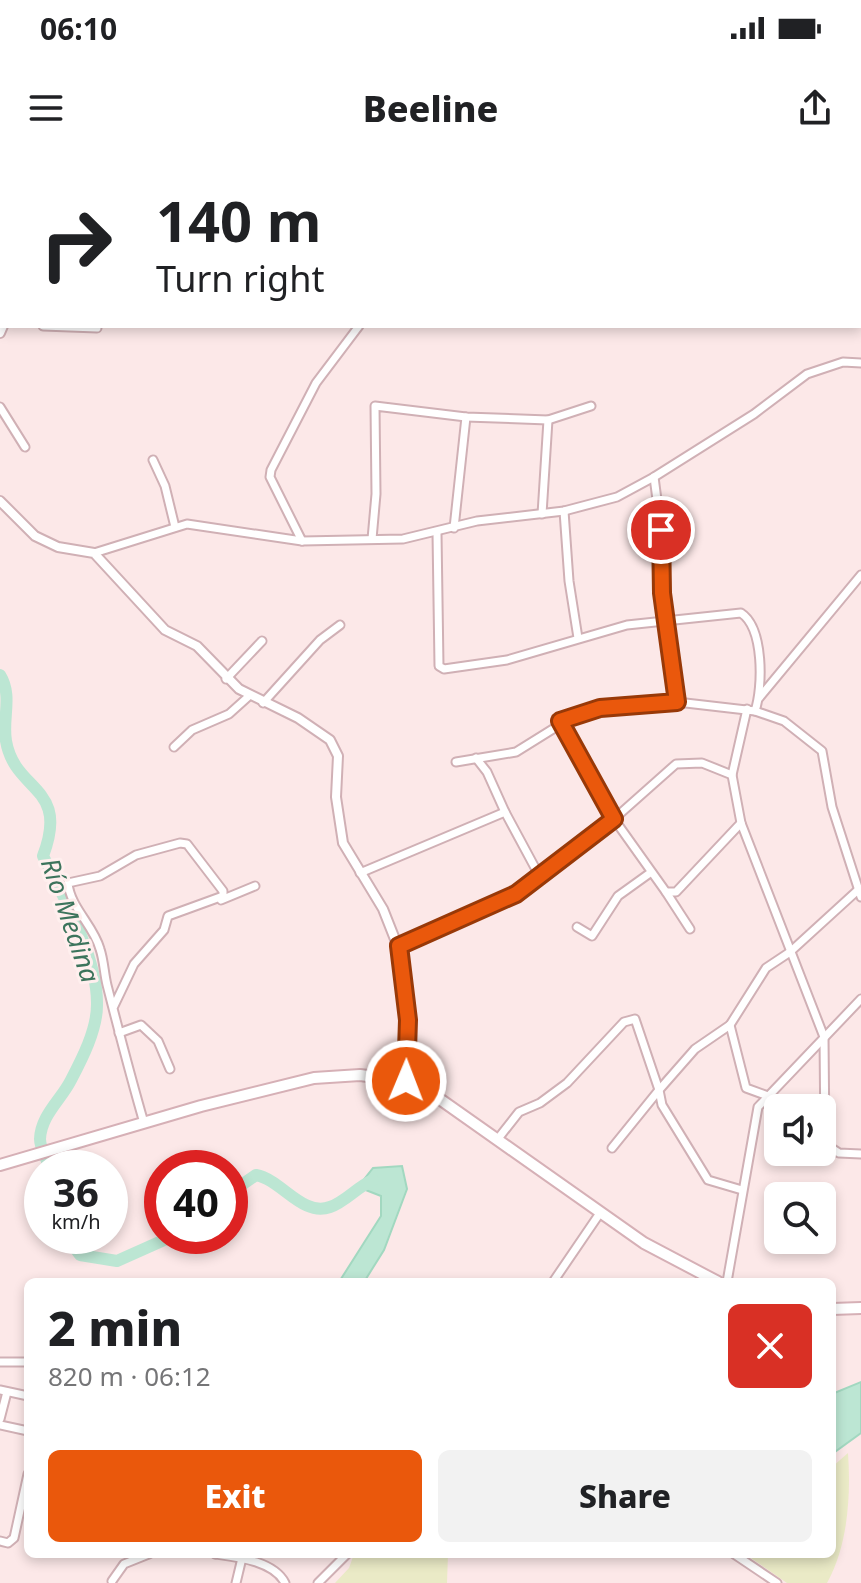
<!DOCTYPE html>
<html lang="en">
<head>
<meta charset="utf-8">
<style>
	:root { --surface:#fff; --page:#f2f2f2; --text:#202124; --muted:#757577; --accent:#ea580c }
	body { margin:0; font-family:"Noto Sans",sans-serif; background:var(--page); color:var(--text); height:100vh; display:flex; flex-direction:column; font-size:30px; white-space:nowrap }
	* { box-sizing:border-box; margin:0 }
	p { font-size:26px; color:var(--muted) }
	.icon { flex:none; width:44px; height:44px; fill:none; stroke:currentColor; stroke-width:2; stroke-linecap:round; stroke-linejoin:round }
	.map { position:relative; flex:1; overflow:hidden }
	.panel { position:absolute; left:24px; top:1118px; width:812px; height:280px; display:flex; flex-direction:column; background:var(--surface); border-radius:12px; box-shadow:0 4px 12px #0003 }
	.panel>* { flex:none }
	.top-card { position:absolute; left:0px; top:0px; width:862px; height:168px; box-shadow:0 4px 12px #0003; background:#fff; color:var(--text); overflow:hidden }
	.tools { position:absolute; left:764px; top:934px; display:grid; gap:16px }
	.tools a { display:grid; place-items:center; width:72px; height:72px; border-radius:12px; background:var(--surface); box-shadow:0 4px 12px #0003; font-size:40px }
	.speed { position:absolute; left:24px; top:990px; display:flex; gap:16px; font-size:40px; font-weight:700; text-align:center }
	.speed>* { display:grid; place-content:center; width:104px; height:104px; border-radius:50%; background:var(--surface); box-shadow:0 4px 12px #0003; line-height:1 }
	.speed small { font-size:20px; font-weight:400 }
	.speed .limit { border:12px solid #d22; background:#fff; color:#111 }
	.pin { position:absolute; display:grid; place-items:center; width:68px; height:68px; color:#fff; margin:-34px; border:4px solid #fff; border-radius:50%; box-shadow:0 2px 8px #0007 }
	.me { position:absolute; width:88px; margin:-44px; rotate:1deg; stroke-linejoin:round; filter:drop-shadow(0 0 6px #0008) }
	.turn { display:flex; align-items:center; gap:28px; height:168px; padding:0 24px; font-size:36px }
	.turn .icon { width:104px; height:104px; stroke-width:2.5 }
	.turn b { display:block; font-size:56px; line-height:68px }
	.round { display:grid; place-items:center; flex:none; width:84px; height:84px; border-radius:12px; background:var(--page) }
	.head { display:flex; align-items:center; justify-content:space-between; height:136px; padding:0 24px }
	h1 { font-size:48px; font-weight:800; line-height:60px }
	.cta { display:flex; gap:16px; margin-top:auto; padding:16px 24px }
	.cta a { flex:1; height:92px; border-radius:12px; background:var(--accent); color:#fff; font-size:32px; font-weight:800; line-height:92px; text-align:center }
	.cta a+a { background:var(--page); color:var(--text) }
	.status { display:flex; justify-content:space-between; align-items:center; height:56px; padding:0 40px; background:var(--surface); direction:ltr }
	.status svg { height:22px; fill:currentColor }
	header { display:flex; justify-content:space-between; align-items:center; height:104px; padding:0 24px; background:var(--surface); font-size:36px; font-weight:800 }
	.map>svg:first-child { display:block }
</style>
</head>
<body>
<div class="status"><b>06:10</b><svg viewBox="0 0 49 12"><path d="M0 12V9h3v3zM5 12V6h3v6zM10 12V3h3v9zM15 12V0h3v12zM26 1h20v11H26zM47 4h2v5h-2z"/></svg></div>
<header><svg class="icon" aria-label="menu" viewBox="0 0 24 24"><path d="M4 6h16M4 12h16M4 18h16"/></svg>Beeline<svg class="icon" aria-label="share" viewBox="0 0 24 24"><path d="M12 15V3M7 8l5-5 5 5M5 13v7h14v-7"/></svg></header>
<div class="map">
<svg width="861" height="1423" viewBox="0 0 861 1423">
	<rect width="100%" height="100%" fill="#fce8e8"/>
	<!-- green -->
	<g fill="#eaeac6">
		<path d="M848 1293C851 1336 848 1385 827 1423H787L745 1394H832V1307Z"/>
		<path d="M354 1394H448L447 1423H335L349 1408Z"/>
	</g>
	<!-- water -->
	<g fill="#bce6d3" stroke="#a2d8c0" stroke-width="2">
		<path d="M402 1006 407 1029 384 1090 364 1122H339L381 1056V1036L358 1027 373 1008Z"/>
		<path d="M861 1222V1273L832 1294V1234Z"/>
	</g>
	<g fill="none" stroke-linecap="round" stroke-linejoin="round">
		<!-- river -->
		<g stroke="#bce6d3" stroke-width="12">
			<path d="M0 515C13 536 2 558 6 581 15 633 70 625 43 696 64 737 98 799 97 845 97 870 82 899 71 920 61 940 41 955 40 979 40 989 47 999 50 1008"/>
			<path d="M230 1033 256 1015C282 1020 302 1057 330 1047 345 1042 357 1027 373 1020"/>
			<path d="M66 1076 80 1095 117 1101 173 1076"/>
		</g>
		<!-- minor casing -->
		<g stroke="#d0b0b5" stroke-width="11">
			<g id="minor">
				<path d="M0 0 3 2"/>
				<path d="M43 166 97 168"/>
				<path d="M0 247 25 287"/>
				<path d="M153 300 165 326 175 367"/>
				<path d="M654 317 661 370 662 433 677 542"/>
				<path d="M564 351 569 421 578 478"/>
				<path d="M542 354 548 260"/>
				<path d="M454 368 466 257"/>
				<path d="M437 373 439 506 444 509 507 500 627 465 741 453C764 468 763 527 755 551"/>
				<path d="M372 379 376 334 375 246 466 257 548 260 591 246"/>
				<path d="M302 381 270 317 271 310 316 223 359 166"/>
				<path d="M94 393 187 364 302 381 403 379 477 361 564 351 617 337 654 317 754 254 807 214 843 202 861 203"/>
				<path d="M226 519 262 481"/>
				<path d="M759 538 861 415"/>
				<path d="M263 543 320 480 340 465"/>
				<path d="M747 549 732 615 741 663 824 877 825 984 839 993 861 994"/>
				<path d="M560 561 614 659 666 732H676L741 663"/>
				<path d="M174 587 192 570 229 554 249 536"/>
				<path d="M476 598 487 612 505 652"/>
				<path d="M456 602 516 592 577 554 600 548 677 542 755 551 784 561 822 591 832 647 861 737"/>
				<path d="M360 713 505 652 540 717"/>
				<path d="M666 732 690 769"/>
				<path d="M221 740 255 726"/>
				<path d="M577 767 592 776 618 736 650 713"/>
				<path d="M399 786 516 734 614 659 676 604 702 603 732 615"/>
				<path d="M113 848 134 804 164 770 168 756 223 736V731L187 684 180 683 136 695 100 716 68 723C70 747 94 766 100 789 104 801 104 813 107 825 119 872 131 918 144 963"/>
				<path d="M730 865 746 928 768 936"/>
				<path d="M119 873 141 865 158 881 170 909"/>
				<path d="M497 980 519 952 540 943 567 923 624 862 635 859 659 930 612 988"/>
				<path d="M742 1030 708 1020 662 945 659 930 695 889 730 865 766 808 790 792 859 729"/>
				<path d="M553 1122 600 1053"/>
				<path d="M727 1122 758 947 861 839"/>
				<path d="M0 1202H28"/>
				<path d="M0 1230 28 1236"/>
				<path d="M0 1259 7 1232"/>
				<path d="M0 1265 28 1271"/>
				<path d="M0 1381 8 1383 14 1378 28 1314"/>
				<path d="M215 1394C237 1397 274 1401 285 1423"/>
				<path d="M734 1394 777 1423"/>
				<path d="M112 1421 124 1404 149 1394"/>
				<path d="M236 1423 242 1398"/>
				<path d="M318 1423 347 1394"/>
			</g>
		</g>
		<!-- tertiary casing -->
		<g stroke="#d0b0b5" stroke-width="12">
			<g id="tertiary">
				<path d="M59 0V2"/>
				<path d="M0 173 3 166"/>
				<path d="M0 341 35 376 58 387 94 393 165 470 197 486 239 529 298 558 330 580 338 596 336 637 343 683 383 749 402 797 408 860 406 921"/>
			</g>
		</g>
		<!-- secondary casing -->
		<g stroke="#d6b0b6" stroke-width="14">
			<g id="secondary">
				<path d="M0 1005 201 946 314 918 360 915 406 921 434 935 644 1083 718 1122"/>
				<path d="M832 1149 861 1148"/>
			</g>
		</g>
		<!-- minor -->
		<use href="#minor" stroke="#fff" stroke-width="7"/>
		<!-- tertiary -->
		<use href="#tertiary" stroke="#fff" stroke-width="8"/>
		<!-- secondary -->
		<use href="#secondary" stroke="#fff" stroke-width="10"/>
	</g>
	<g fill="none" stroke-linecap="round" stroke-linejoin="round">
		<!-- route casing -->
		<g stroke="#983908" stroke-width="20">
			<path id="route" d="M406 921 408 860 399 786 516 734 614 659 560 561 600 548 677 542 662 433 661 370"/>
		</g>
		<!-- route -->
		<use href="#route" stroke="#ea580c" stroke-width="14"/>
	</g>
	<g text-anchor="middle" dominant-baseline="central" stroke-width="6" stroke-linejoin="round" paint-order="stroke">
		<!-- water labels -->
		<g font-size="26" font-style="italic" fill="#3c745c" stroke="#ffefee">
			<text transform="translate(71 760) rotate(71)">Río Medina</text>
		</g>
	</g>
</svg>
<div class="tools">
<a><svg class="icon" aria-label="sound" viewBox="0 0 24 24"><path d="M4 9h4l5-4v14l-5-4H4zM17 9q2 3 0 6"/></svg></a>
<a><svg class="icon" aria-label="search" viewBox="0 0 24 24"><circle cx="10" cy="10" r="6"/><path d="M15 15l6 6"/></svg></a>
</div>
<div class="speed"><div>36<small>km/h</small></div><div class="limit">40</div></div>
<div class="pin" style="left:661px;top:370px;background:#d93025"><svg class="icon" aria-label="arrive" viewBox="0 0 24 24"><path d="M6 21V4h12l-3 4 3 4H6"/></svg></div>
<svg class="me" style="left:406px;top:921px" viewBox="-20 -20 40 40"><circle r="17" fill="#ea580c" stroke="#fff" stroke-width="3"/><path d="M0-11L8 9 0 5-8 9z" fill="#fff"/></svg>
<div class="top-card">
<div class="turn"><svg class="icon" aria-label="right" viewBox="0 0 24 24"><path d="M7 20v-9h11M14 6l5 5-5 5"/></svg><div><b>140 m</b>Turn right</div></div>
</div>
<section class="panel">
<div class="head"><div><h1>2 min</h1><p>820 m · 06:12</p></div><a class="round" style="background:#d93025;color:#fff"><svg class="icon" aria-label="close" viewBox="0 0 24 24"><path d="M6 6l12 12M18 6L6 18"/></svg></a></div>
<div class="cta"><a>Exit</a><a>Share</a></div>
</section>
</div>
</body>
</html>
